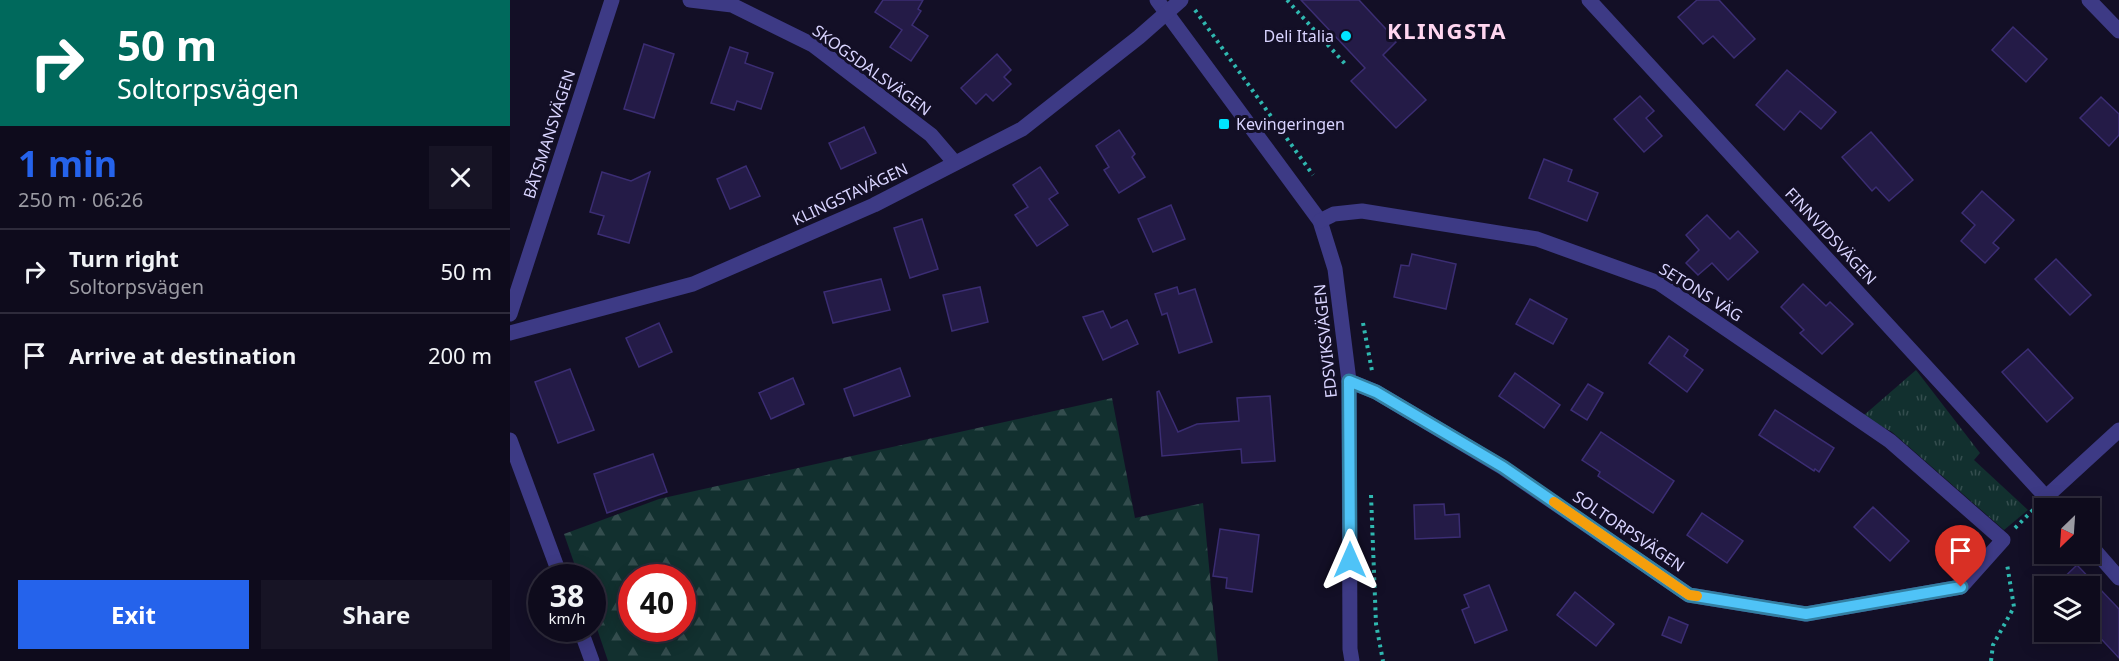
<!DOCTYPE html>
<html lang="en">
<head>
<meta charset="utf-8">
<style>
	:root { --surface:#0e0b1c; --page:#171425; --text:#f1f3f6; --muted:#9b9ba3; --line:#2e2b3b; --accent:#2563eb }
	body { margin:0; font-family:"Noto Sans",sans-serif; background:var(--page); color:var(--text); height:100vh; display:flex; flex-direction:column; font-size:22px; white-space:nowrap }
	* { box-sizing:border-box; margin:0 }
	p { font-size:20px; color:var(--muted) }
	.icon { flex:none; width:33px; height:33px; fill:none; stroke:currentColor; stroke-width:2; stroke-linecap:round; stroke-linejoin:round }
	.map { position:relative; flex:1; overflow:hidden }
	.drawer { display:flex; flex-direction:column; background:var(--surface); width:510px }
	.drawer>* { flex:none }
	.guide { background:#00695c; color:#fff; overflow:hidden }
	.needle { width:39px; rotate:205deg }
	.buttons { position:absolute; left:1524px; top:498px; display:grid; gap:12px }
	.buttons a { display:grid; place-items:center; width:66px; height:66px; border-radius:0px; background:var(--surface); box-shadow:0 3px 15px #0003,0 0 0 2px var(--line); font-size:30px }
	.speed { position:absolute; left:18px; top:564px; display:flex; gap:12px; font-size:30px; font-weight:700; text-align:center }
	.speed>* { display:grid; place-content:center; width:78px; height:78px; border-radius:50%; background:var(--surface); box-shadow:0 3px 15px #0003,0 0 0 2px var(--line); line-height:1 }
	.speed small { font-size:15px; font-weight:400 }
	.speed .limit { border:9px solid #d22; background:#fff; color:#111 }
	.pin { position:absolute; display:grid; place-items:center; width:51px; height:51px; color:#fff; margin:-62px -26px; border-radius:50% 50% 50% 0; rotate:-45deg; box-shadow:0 0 6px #0007 }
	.pin .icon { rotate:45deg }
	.me { position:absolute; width:66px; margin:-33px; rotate:0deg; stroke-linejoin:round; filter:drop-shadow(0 0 4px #0008) }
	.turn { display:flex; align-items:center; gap:21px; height:126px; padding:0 18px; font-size:27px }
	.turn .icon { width:78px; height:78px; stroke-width:2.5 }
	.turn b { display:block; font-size:42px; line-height:51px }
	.round { display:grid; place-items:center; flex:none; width:63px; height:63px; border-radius:0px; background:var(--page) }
	.head { display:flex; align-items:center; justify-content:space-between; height:102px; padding:0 18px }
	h1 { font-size:36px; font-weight:700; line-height:45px; color:var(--accent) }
	.action { display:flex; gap:12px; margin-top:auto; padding:12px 18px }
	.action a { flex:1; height:69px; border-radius:0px; background:var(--accent); color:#fff; font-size:24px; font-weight:700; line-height:69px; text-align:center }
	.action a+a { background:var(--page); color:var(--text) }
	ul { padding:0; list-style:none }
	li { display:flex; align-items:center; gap:18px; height:84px; padding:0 18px; border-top:2px solid var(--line) }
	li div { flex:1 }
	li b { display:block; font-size:22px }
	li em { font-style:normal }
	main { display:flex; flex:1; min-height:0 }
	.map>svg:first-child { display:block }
</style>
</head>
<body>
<main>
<section class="drawer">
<div class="guide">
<div class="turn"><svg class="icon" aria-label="right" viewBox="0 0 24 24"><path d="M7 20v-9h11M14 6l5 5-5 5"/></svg><div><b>50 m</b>Soltorpsvägen</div></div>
</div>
<div class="head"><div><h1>1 min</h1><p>250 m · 06:26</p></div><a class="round"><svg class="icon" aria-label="close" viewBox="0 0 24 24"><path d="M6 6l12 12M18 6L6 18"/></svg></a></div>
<ul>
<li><svg class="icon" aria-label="right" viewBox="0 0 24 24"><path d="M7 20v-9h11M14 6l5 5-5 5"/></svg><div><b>Turn right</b><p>Soltorpsvägen</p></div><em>50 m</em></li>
<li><svg class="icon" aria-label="arrive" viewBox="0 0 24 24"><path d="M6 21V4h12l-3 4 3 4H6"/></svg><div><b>Arrive at destination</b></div><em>200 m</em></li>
</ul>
<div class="action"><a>Exit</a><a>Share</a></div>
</section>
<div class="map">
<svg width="1609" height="661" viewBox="0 0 1609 661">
	<defs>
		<pattern id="forest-firs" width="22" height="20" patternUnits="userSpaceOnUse" patternTransform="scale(1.5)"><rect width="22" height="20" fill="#12302f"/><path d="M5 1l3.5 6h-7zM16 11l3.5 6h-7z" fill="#344d4e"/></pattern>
		<pattern id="park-tufts" width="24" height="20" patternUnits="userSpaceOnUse" patternTransform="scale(1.5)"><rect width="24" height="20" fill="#12302f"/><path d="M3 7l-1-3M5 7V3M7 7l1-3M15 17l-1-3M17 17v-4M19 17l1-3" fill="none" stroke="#344d4e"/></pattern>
	</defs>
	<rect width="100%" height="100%" fill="#130f26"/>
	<!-- forest -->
	<path fill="url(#forest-firs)" fill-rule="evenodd" d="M602 398 625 518 693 503 708 661H98L83 617 82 578 69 577 54 534 149 499ZM122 578H172V628H122Z"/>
	<!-- park -->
	<path fill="url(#park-tufts)" d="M1406 370 1470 453 1464 460 1518 510 1494 530 1382 432 1353 416Z"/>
	<!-- building -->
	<g fill="#241b47" stroke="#3b2d73" stroke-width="1.5">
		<path d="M373 0H413L408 9 411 11 402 25 418 36 401 61 380 47 392 30 365 12Z"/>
		<path d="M791 0H849L887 41 873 55 916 100 886 128 841 81 855 68Z"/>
		<path d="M1187 0H1209L1245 39 1224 58 1203 36 1193 44 1168 17Z"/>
		<path d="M1503 27 1537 59 1516 82 1482 50Z"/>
		<path d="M134 44 164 54 144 118 114 109Z"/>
		<path d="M220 47 238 53 235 63 263 73 251 109 227 101 224 110 201 103Z"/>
		<path d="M487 54 501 70 494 77 501 84 483 101 476 94 466 104 451 88Z"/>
		<path d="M1277 70 1326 112 1311 129 1290 111 1274 130 1246 105Z"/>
		<path d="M1130 96 1144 111 1136 118 1152 136 1134 152 1104 119Z"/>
		<path d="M1591 97 1609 114V135L1599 146 1570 118Z"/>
		<path d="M354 127 366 153 331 169 319 143Z"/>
		<path d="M609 130 625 154 622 157 635 177 609 193 594 170 599 167 586 146Z"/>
		<path d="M1361 132 1403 180 1379 201 1366 187 1362 191 1332 157Z"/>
		<path d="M1034 159 1062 170 1058 181 1088 193 1077 221 1019 198Z"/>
		<path d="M236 166 250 196 220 209 207 179Z"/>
		<path d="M530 167 548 193 539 199 558 225 527 246 505 215 518 207 503 185Z"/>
		<path d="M92 172 121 181 140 172 119 243 88 234 94 216 80 212Z"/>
		<path d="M1472 191 1504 220 1483 243 1489 248 1475 263 1451 241 1465 225 1452 213Z"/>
		<path d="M661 205 675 239 643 252 628 219Z"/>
		<path d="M1197 215 1220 239 1228 231 1248 252 1218 280 1202 263 1188 275 1176 263 1189 250 1176 235Z"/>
		<path d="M412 219 428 269 400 278 384 228Z"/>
		<path d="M902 254 946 264 936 309 884 297 891 265 899 266Z"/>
		<path d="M1546 259 1581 295 1560 315 1525 279Z"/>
		<path d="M371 279 380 310 323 323 314 292Z"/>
		<path d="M1293 284 1316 306 1320 302 1343 324 1312 354 1290 333 1294 330 1271 307Z"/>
		<path d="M470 287 478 322 442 331 433 295Z"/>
		<path d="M667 287 669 294 685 289 702 342 669 353 657 313 652 315 645 294Z"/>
		<path d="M1020 299 1057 319 1043 344 1006 324Z"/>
		<path d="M593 311 601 328 617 320 628 344 593 360 573 317Z"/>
		<path d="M149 323 162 352 129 367 116 338Z"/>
		<path d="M1159 336 1178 350 1174 356 1193 370 1177 392 1139 363Z"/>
		<path d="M1518 349 1563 398 1537 422 1492 372Z"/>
		<path d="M390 368 400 396 344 416 334 389Z"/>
		<path d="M60 369 84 430 48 443 25 382Z"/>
		<path d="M1005 373 1050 405 1034 428 989 396Z"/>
		<path d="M283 378 294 404 261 419 249 393Z"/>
		<path d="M1078 384 1093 393 1077 420 1061 410Z"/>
		<path d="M649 391 668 432 687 424 729 421 727 398 760 396 765 461 732 463 731 449 652 456 647 392Z"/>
		<path d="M1265 410 1324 448 1309 472 1305 469 1304 471 1249 435Z"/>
		<path d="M1091 432 1164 481 1143 513 1088 476 1090 472 1072 460Z"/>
		<path d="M143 454 157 492 97 513 84 474Z"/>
		<path d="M934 504 935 515 949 514 950 537 905 539 904 505Z"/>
		<path d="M1363 507 1399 541 1380 561 1344 527Z"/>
		<path d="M1192 513 1233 541 1217 563 1177 535Z"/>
		<path d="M710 529 749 535 742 592 716 588 717 578 703 576Z"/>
		<path d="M1567 565 1609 609V658L1580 627V586H1545Z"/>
		<path d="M979 585 997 630 965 643 952 610 959 607 954 595Z"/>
		<path d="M1065 592 1104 624 1086 646 1047 615Z"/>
		<path d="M1159 617 1178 625 1171 643 1152 635Z"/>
	</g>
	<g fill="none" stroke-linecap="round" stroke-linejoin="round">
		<!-- path -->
		<g stroke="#2fb8b0" stroke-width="4" stroke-dasharray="3 4.5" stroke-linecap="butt">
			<path d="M777 0 837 66"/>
			<path d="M685 10 803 175"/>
			<path d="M853 323 862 371"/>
			<path d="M861 495 866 624 873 661"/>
			<path d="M1505 528 1523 510"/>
			<path d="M1481 661 1483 645 1504 607 1497 564"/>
		</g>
		<!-- minor -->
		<g stroke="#3d3a85" stroke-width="15">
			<path d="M180 0 222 5 303 45 421 135 445 163"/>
			<path d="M647 0 810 221 825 269 839 381 840 649 842 661"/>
			<path d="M1079 0 1546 508"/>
			<path d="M1579 0 1609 31"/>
			<path d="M810 221 824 214 852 211 1027 239 1149 283 1380 441 1493 540 1451 587 1296 614 1179 595 992 467 866 392 839 381"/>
			<path d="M0 314 102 0"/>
			<path d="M0 333 183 284 364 205 512 129 629 37 671 0"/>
			<path d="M0 440 51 578"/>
			<path d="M1536 497 1609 430"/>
			<path d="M1580 545 1609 578"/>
			<path d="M70 628 82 661"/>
		</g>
	</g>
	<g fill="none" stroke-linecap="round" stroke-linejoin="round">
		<!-- route casing -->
		<g stroke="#337fa1" stroke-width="15">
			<path id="route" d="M840 560 839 381 866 392 993 467 1179 595 1296 614 1451 587"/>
		</g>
		<!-- route -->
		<use href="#route" stroke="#4fc3f7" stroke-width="10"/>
		<!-- slow -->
		<path stroke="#f59e0b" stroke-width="10" d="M1044 502 1179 595 1187 596"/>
	</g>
	<!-- markers -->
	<g fill="#00e5ff" stroke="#130f26" stroke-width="2">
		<circle cx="836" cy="36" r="6"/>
		<rect x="708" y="118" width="12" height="12" rx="3"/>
	</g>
	<g text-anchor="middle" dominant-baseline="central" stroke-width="6" stroke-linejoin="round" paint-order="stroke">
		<!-- poi labels -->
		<g font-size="16" fill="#d9d4ff" stroke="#130f26" text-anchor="end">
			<text x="824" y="36">Deli Italia</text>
			<text x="726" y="124" text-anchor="start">Kevingeringen</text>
		</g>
		<!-- street labels -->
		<g font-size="16" fill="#d9d4ff" stroke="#130f26">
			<text transform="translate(362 70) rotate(36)">SKOGSDALSVÄGEN</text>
			<text transform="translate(39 134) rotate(-72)">BÅTSMANSVÄGEN</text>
			<text transform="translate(340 194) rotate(-25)">KLINGSTAVÄGEN</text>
			<text transform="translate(1321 236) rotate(47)">FINNVIDSVÄGEN</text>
			<text transform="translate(1191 292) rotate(32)">SETONS VÄG</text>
			<text transform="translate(815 341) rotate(-96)">EDSVIKSVÄGEN</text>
			<text transform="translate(1119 531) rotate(34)">SOLTORPSVÄGEN</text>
		</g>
		<!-- district labels -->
		<g font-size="22" font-weight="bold" letter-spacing="1.5" fill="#ffd6f0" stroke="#130f26">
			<text x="937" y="30">KLINGSTA</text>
		</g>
	</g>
</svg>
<div class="buttons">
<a><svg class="needle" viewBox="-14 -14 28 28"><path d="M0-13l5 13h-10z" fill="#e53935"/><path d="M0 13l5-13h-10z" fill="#9b9ba3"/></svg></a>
<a><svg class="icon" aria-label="layers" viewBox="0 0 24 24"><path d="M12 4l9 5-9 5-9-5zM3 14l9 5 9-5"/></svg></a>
</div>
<div class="speed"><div>38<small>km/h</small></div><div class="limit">40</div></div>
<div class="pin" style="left:1451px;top:587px;background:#d93025"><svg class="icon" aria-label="arrive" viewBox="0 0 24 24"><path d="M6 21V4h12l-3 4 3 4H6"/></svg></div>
<svg class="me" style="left:840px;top:560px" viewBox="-20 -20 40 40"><path d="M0-17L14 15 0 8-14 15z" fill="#4fc3f7" stroke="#fff" stroke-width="4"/></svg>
</div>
</main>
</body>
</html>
